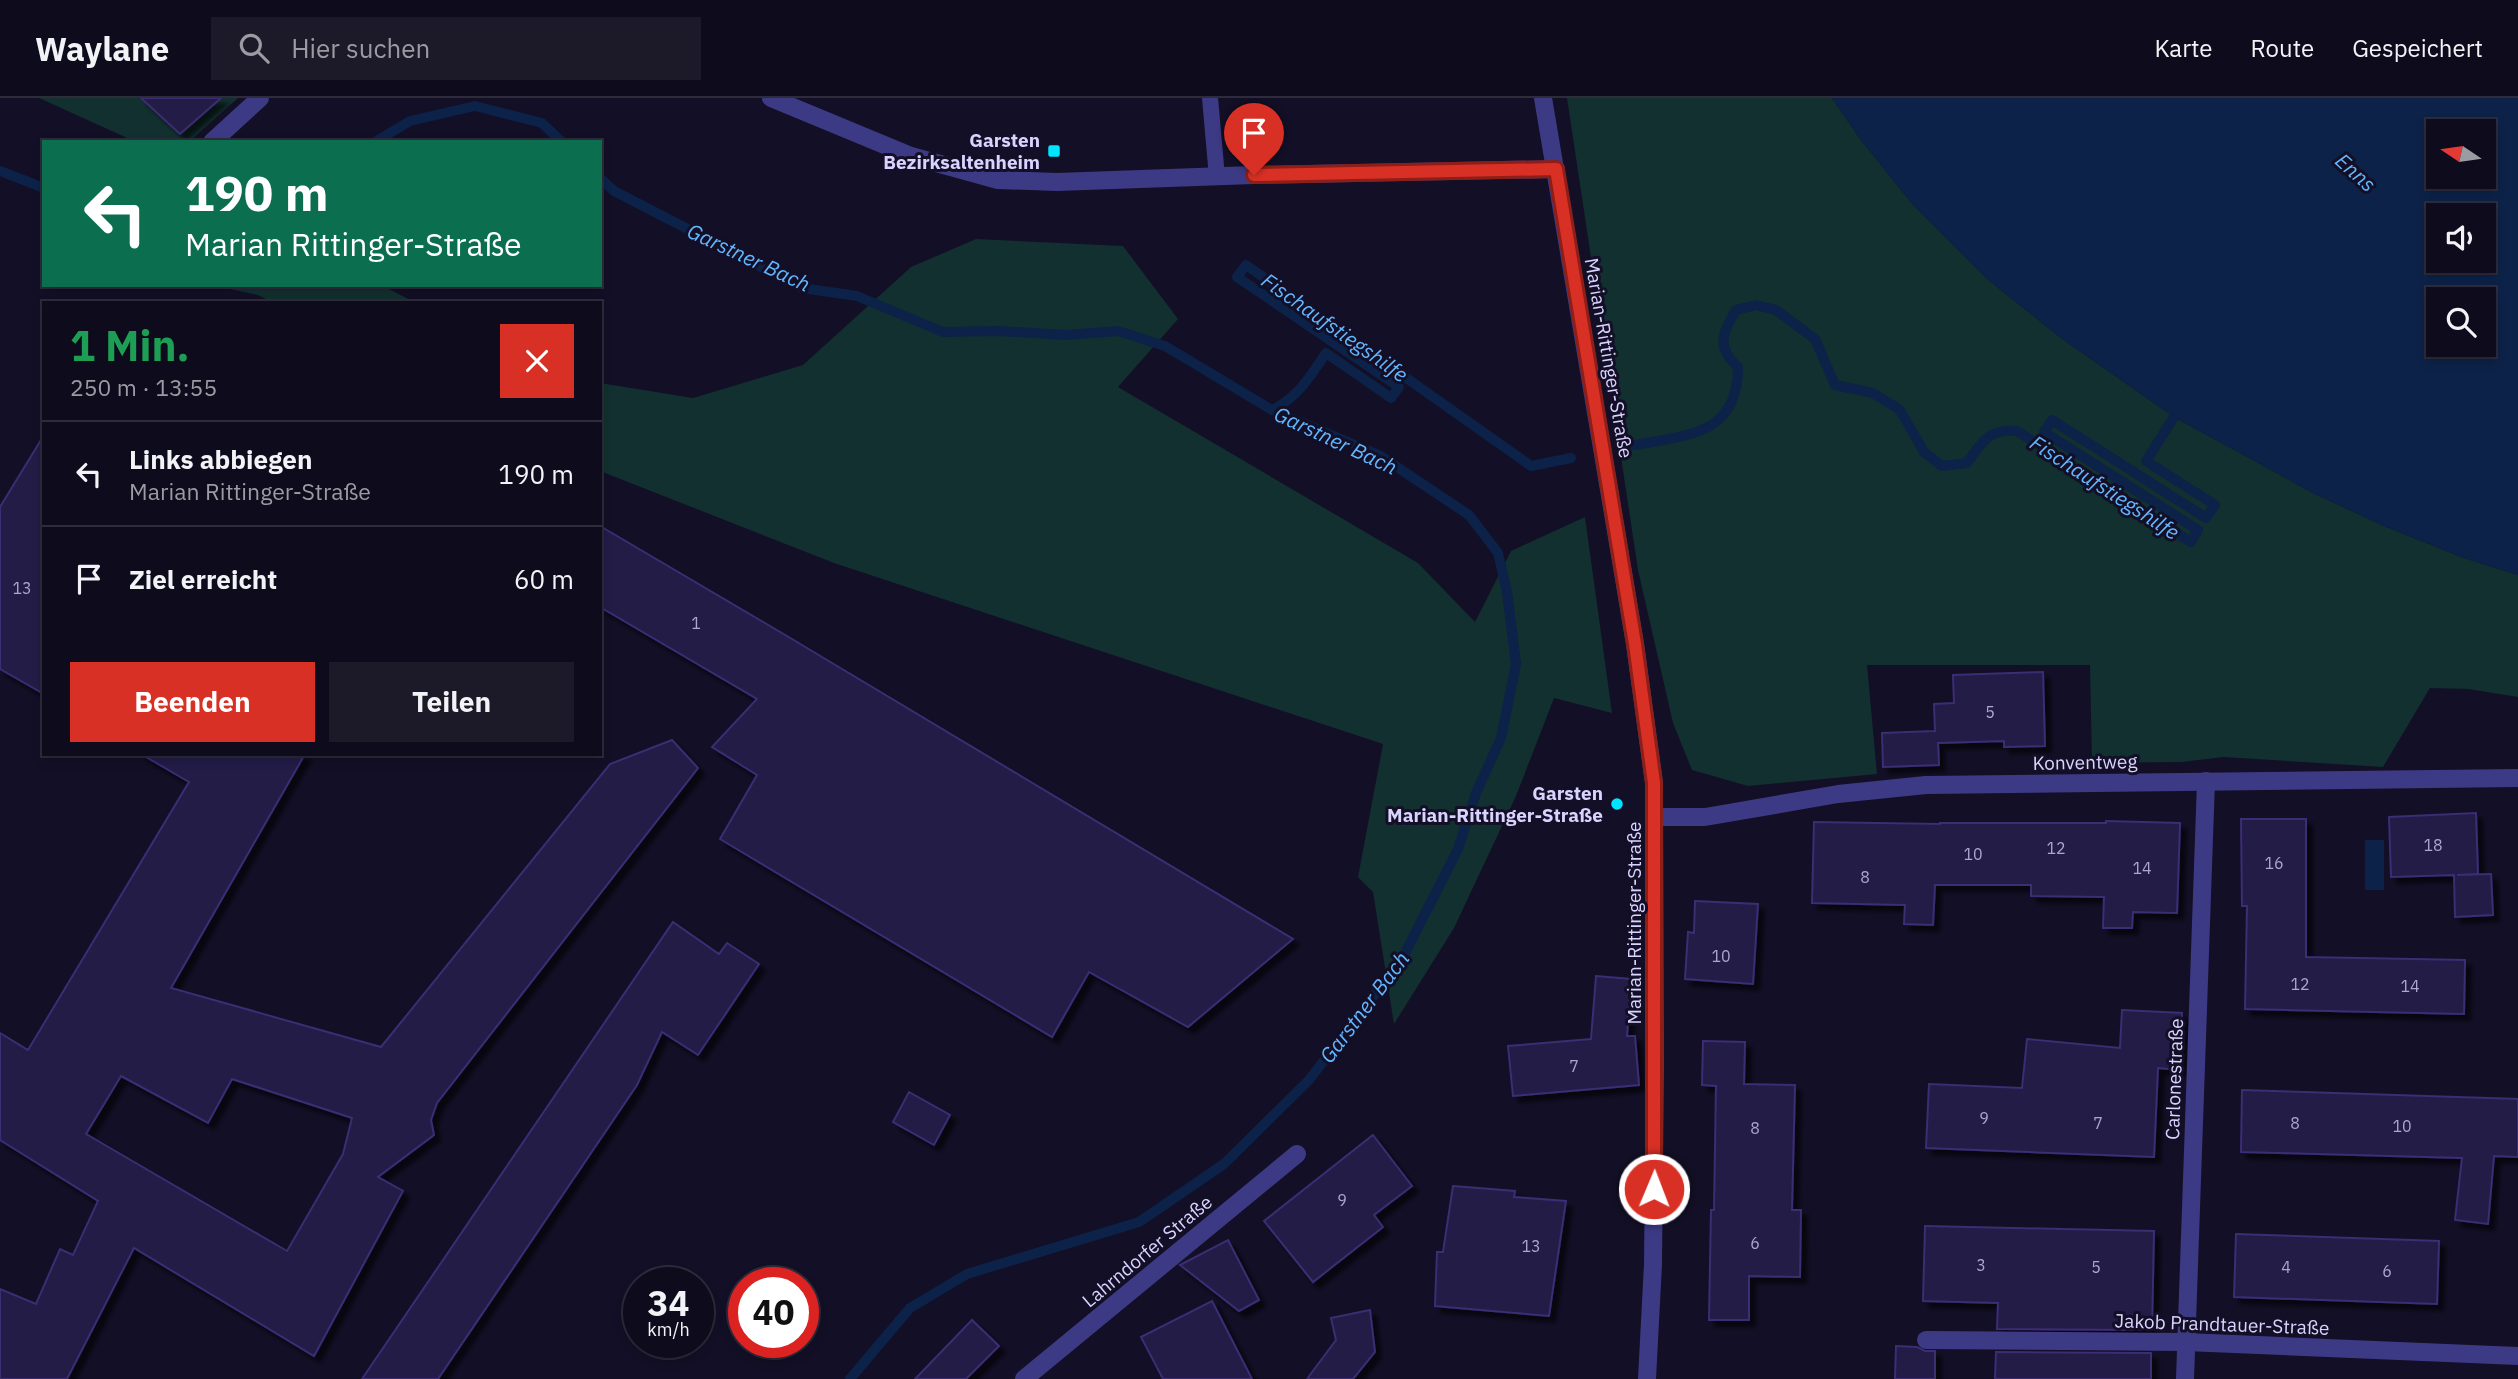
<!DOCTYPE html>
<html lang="de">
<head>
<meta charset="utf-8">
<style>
	:root { --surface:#0e0b1c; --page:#1c1929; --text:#f1f3f6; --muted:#9b9ba3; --line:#2e2b3b; --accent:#d93025 }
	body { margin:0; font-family:"IBM Plex Sans",sans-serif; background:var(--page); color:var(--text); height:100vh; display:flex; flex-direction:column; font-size:26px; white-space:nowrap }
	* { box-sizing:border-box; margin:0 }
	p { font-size:23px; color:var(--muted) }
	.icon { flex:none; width:38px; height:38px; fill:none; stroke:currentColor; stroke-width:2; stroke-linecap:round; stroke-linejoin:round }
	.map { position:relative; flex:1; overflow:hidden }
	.details { position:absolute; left:42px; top:203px; width:560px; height:455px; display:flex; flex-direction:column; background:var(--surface); border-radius:0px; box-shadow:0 4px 10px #0003,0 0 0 2px var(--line) }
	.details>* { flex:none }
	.banner { position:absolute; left:42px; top:42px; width:560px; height:147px; border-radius:0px; box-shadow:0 4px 10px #0003,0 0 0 2px var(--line); background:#0b6e4f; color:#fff; overflow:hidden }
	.needle { width:46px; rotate:283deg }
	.controls { position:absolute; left:2426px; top:21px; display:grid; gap:14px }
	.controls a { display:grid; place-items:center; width:70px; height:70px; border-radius:0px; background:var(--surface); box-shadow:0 4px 10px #0003,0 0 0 2px var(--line); font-size:35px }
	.speed { position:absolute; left:623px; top:1169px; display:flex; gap:14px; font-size:35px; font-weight:700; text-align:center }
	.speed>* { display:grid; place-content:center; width:91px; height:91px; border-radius:50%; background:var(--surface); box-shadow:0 4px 10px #0003,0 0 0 2px var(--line); line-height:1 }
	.speed small { font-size:18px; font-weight:400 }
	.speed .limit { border:10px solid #d22; background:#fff; color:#111 }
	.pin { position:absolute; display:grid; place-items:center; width:60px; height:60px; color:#fff; margin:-72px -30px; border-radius:50% 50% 50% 0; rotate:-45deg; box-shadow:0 0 7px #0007 }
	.pin .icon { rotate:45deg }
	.me { position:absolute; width:77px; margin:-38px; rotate:1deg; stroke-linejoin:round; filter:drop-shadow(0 0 5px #0008) }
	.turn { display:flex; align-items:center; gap:24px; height:147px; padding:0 28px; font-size:32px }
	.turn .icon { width:91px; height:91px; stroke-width:2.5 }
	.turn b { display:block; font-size:49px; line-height:60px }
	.round { display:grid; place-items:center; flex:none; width:74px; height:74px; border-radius:0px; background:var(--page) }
	.overview { display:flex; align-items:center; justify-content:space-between; height:119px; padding:0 28px }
	h1 { font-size:42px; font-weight:700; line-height:52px; color:#1e9e55 }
	.primary-button { display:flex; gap:14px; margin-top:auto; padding:14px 28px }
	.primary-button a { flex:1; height:80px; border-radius:0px; background:var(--accent); color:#fff; font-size:28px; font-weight:700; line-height:80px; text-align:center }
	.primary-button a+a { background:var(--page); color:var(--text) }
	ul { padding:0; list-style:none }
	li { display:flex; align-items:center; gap:21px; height:105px; padding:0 28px; border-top:2px solid var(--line) }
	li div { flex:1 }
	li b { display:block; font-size:26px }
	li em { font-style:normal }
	header { display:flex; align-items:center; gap:42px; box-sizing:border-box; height:98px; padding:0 35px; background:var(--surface); border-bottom:2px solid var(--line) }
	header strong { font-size:33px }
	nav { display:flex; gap:38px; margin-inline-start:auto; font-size:24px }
	.search { width:490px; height:63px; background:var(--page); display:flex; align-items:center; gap:18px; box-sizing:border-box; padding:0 24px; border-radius:0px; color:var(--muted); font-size:26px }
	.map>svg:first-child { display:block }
</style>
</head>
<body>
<header>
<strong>Waylane</strong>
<div class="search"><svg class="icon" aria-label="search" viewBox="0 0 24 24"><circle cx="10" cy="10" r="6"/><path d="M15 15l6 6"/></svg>Hier suchen</div>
<nav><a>Karte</a><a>Route</a><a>Gespeichert</a></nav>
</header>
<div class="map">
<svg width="2518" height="1281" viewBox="0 0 2518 1281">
	<defs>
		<filter id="shadow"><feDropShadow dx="6" dy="6" stdDeviation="2" flood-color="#0009"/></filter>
	</defs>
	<rect width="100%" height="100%" fill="#130f26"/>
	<!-- green -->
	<g fill="#12302f">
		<path d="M39 0H238L191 42 178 44H136Z"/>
		<path d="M1567 0H1832L1861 42 1914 108 1986 180 2061 240 2174 319 2313 395 2384 428 2464 460 2518 477V599L2468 591 2430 590 2383 669 2223 659 2182 664 2092 665 2090 567H1867L1877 676 1748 688 1692 672 1673 625 1638 472Z"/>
		<path d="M976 141 1123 148 1178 221 1118 289 1418 465 1475 524 1511 453 1585 419 1612 615 1554 600 1516 698 1454 830 1394 926 1373 794 1358 779 1383 646 834 465 600 373V285L693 300 803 267 911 169Z"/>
		<path d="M211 187H381L416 205H274L258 197Z"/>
	</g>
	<!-- water -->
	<g fill="#0c2248" fill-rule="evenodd">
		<path d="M1832 0H2518V477L2464 460 2384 428 2313 395 2174 319 2061 240 1986 180 1914 108 1861 42ZM2438 33H2483V79H2438ZM2438 117H2483V163H2438ZM2438 201H2483V247H2438Z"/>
		<rect x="2365" y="742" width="19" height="50"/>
	</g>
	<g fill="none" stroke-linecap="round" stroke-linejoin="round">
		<!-- stream -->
		<g stroke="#0c2248" stroke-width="10">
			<path d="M375 44 410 23 475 8 542 25 562 44"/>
			<path d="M0 73 44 90"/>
			<path d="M600 80 614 93 802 190 857 198 943 234 998 233 1066 237 1118 233 1165 248 1272 312 1379 357 1469 417 1498 455 1507 494 1516 566 1501 640 1476 695 1458 751 1402 861 1309 982 1224 1066 1139 1124 967 1176 910 1210 850 1281"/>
			<path d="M1272 312C1297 300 1311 278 1326 255L1391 300 1399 289 1237 179 1246 167 1531 368 1571 360"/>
			<path d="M1635 347C1688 337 1738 337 1738 269 1716 249 1722 235 1736 212L1756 207 1776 212 1815 241 1835 287 1873 295 1900 312 1924 354 1942 368 1967 365C1982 344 1989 330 2017 333L2191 444 2198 432 2044 334 2052 322 2206 420 2215 407 2146 363 2174 319"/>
		</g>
	</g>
	<!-- building -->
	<g fill="#241b47" stroke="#3b2d73" stroke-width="2" fill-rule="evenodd" filter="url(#shadow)">
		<path d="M141 0H221L180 36Z"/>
		<path d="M44 337V596L0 571V409Z"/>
		<path d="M600 428 792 541 1293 841 1188 929 1089 874 1052 939 720 741 757 677 712 649 757 601 600 509Z"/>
		<path d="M2043 574 2045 648 2004 649V643L1938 645 1939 667 1883 669 1882 635 1935 633 1934 606 1954 605 1953 577Z"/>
		<path d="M672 642 698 670 437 1005 431 1022 434 1037 378 1079 403 1093 314 1258 134 1150 67 1281H0V1191L36 1206 60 1151 73 1157 98 1103 0 1042V935L28 952 189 684 141 656H305L171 890 381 949 610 666ZM121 978 208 1025 232 981 352 1020 343 1056 287 1153 86 1036Z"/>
		<path d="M2476 715 2478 776 2457 777 2491 776 2493 817 2455 819 2454 777 2391 779 2389 719Z"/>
		<path d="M2241 721H2306V859L2465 862 2464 916 2245 911 2247 808H2242Z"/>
		<path d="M2106 723 2180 725 2177 815 2133 814 2132 830H2103L2104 799 2031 798V787H1935L1933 827 1904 826 1905 807 1812 805 1814 724 1940 726V725H2106Z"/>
		<path d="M1695 803 1758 806 1753 886 1685 881 1688 834 1694 835Z"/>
		<path d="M673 824 719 856 727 845 759 866 698 957 662 934 637 987 438 1281H362Z"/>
		<path d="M1596 878 1631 881 1627 938H1635L1639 987 1513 998 1508 948 1591 941Z"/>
		<path d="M2122 912 2182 915 2179 972 2158 970 2154 1059 1926 1050 1929 986 2022 990 2027 941 2120 950Z"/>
		<path d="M1703 943 1745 944 1744 986 1795 987 1792 1112H1801L1800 1179 1749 1178V1222H1709L1711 1112H1714L1716 988 1702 987Z"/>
		<path d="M2242 992 2518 1001V1059L2494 1058 2488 1126 2455 1122 2462 1060 2241 1054Z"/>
		<path d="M909 994 950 1017 934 1047 893 1024Z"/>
		<path d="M1373 1037 1412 1088 1374 1117 1383 1129 1313 1184 1264 1123Z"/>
		<path d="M1453 1088 1515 1093 1514 1099 1566 1103 1549 1218 1435 1208 1437 1154H1443Z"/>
		<path d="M1925 1128 2154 1133 2152 1232 1997 1231 1998 1205 1923 1203Z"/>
		<path d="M2236 1136 2439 1143 2437 1206 2234 1199Z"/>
		<path d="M1228 1142 1259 1202 1239 1213 1180 1167Z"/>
		<path d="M1212 1203 1252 1281H1163L1141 1239Z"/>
		<path d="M1370 1212 1375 1254 1353 1281H1307L1336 1242 1331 1220Z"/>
		<path d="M972 1222 999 1248 966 1281H915Z"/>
		<path d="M1896 1248 1917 1249 1925 1253H1935V1281H1895Z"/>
		<path d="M1996 1254 2151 1255V1281H1995Z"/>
	</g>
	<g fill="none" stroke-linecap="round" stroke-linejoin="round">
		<!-- service -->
		<path stroke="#3d3a85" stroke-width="16" d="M1210 0 1217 79"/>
		<!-- minor -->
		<g stroke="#3d3a85" stroke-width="18">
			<path d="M771 0 911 58 998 82 1057 84 1253 77 1556 71"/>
			<path d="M212 44 260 0"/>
			<path d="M1655 719H1705L1838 696 1926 687 2518 680"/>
			<path d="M1926 1242 2186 1244 2518 1258"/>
			<path d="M1024 1281 1297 1056"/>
			<path d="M2185 1281 2206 683"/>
		</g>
		<!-- tertiary -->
		<path stroke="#3d3a85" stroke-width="18" d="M1543 0 1635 546 1654 685 1655 967 1653 1166 1647 1281"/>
	</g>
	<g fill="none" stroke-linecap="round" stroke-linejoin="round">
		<!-- route casing -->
		<g stroke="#8d1f18" stroke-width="18">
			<path id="route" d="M1254 77 1556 71 1635 546 1654 685V1091"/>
		</g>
		<!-- route -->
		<use href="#route" stroke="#d93025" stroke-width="12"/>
	</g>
	<!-- markers -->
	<g fill="#00e5ff" stroke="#130f26" stroke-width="2.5">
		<rect x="1047" y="46" width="14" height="14" rx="3.5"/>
		<circle cx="1617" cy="706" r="7"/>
	</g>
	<g text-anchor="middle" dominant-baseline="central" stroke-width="6" stroke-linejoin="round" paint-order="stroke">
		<!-- number labels -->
		<g font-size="16" fill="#aca6d1">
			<text x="22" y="490">13</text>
			<text x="696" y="525">1</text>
			<text x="1990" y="614">5</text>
			<text x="2433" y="747">18</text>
			<text x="2056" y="750">12</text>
			<text x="1973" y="756">10</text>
			<text x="2274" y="765">16</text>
			<text x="2142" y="770">14</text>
			<text x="1865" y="779">8</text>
			<text x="1721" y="858">10</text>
			<text x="2300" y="886">12</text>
			<text x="2410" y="888">14</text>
			<text x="1574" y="968">7</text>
			<text x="1984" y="1020">9</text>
			<text x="2098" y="1025">7</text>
			<text x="2295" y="1025">8</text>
			<text x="2402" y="1028">10</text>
			<text x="1755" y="1030">8</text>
			<text x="1342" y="1102">9</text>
			<text x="1755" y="1145">6</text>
			<text x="1531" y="1148">13</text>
			<text x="1981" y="1167">3</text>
			<text x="2096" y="1169">5</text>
			<text x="2286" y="1169">4</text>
			<text x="2387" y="1173">6</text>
		</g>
		<!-- poi labels -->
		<g font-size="19" font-weight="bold" fill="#d9d4ff" stroke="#130f26" text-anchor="end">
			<text x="1040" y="42">Garsten<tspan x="1040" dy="22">Bezirksaltenheim</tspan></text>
			<text x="1603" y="695">Garsten<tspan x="1603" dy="22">Marian-Rittinger-Straße</tspan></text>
		</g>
		<!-- street labels -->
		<g font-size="19" fill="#d9d4ff" stroke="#130f26">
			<text transform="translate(1609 260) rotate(80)">Marian-Rittinger-Straße</text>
			<text transform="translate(2085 664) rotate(-1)">Konventweg</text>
			<text transform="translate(1634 825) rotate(-90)">Marian-Rittinger-Straße</text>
			<text transform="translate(2174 981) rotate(-88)">Carlonestraße</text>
			<text transform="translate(1147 1153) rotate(-40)">Lahrndorfer Straße</text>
			<text transform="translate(2222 1226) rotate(2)">Jakob Prandtauer-Straße</text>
		</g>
		<!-- water labels -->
		<g font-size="21" font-style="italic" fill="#62b6ff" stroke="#130f26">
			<text transform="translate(2356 74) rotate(42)">Enns</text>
			<text transform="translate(749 159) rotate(25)">Garstner Bach</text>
			<text transform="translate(1335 229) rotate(35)">Fischaufstiegshilfe</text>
			<text transform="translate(1336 342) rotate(25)">Garstner Bach</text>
			<text transform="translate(2105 389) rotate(33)">Fischaufstiegshilfe</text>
			<text transform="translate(1364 909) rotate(-53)">Garstner Bach</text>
		</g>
	</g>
</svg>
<div class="controls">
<a><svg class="needle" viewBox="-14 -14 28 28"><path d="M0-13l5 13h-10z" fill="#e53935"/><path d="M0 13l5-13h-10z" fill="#9b9ba3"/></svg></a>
<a><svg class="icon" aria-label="sound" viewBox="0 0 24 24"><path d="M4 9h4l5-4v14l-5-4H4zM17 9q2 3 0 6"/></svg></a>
<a><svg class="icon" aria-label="search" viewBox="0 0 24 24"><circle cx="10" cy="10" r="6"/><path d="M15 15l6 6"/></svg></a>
</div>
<div class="speed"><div>34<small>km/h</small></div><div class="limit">40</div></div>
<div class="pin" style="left:1254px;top:77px;background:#d93025"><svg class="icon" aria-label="arrive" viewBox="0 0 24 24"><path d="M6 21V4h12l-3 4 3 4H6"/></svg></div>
<svg class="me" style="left:1654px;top:1091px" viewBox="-20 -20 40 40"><circle r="17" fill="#d93025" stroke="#fff" stroke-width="3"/><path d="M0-11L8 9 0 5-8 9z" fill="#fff"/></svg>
<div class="banner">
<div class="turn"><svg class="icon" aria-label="left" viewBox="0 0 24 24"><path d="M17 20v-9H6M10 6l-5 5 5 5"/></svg><div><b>190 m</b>Marian Rittinger-Straße</div></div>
</div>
<section class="details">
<div class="overview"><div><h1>1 Min.</h1><p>250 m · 13:55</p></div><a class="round" style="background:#d93025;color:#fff"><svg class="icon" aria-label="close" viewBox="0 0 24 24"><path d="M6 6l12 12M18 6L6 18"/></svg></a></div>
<ul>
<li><svg class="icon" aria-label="left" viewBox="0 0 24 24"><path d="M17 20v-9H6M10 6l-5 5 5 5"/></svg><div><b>Links abbiegen</b><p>Marian Rittinger-Straße</p></div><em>190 m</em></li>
<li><svg class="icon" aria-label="arrive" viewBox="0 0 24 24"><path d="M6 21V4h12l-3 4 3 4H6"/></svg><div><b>Ziel erreicht</b></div><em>60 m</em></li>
</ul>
<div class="primary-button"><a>Beenden</a><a>Teilen</a></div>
</section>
</div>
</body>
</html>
